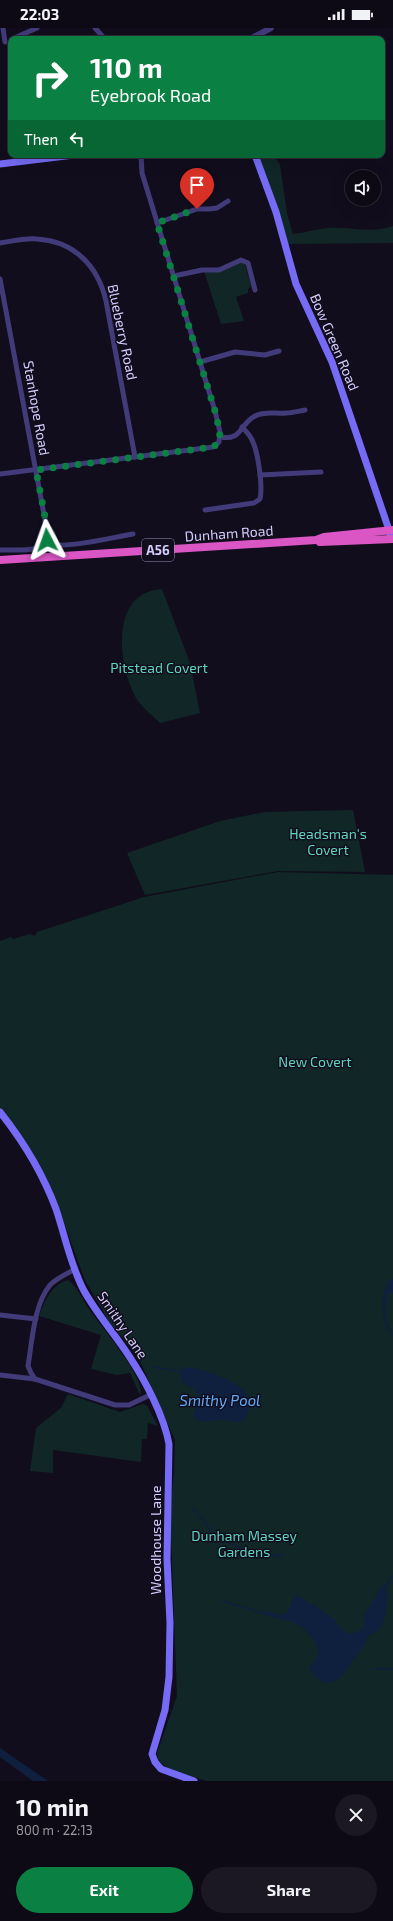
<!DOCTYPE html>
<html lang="en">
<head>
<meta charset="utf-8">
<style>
	:root { --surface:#0d0a16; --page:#1b1823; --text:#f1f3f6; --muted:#9a9aa1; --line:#2d2b35; --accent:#0b8043 }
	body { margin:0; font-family:"Exo 2",sans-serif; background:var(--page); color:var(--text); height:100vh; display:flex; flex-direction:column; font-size:15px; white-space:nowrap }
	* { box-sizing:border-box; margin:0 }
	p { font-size:13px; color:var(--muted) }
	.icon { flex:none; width:22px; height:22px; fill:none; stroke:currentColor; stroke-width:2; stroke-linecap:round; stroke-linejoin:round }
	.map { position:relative; height:1753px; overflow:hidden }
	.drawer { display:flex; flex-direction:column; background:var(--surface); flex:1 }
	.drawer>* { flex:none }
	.banner { position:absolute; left:8px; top:8px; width:377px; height:122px; border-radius:8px; box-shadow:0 4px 16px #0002,0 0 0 1px var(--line); background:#0b8043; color:#fff; overflow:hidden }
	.buttons { position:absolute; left:345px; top:142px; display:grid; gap:8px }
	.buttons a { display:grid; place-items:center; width:36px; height:36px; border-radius:50%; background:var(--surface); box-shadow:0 4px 16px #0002,0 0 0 1px var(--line); font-size:20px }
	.pin { position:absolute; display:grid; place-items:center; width:34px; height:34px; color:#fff; margin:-41px -17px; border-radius:50% 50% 50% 0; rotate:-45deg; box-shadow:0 0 4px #0007 }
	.pin .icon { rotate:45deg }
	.me { position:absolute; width:44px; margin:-22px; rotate:356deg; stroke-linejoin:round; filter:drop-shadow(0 0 3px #0008) }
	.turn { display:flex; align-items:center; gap:14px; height:84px; padding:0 16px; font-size:18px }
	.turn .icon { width:52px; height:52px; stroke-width:2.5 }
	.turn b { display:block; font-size:28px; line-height:34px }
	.then { display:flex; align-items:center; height:38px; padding:0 16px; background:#0003; gap:8px; font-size:15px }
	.round { display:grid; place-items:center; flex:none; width:42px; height:42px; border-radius:21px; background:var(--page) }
	.summary { display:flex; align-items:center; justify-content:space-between; height:68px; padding:0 16px }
	h1 { font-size:24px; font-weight:700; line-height:30px }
	.cta { display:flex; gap:8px; margin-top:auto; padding:8px 16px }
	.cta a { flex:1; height:46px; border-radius:24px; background:var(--accent); color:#fff; font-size:16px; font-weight:700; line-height:46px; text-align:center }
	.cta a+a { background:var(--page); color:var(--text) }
	.status { display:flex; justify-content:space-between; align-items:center; height:28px; padding:0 20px; background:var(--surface); direction:ltr }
	.status svg { height:11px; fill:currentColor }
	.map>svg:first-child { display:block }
</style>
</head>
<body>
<div class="status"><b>22:03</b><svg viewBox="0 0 49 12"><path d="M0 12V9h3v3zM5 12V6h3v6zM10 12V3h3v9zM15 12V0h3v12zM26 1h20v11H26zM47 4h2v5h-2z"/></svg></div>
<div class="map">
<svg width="393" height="1753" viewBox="0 0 393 1753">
	<rect width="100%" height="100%" fill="#110d1d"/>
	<!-- green -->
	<g fill="#112627">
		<path d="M257 127H274L280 137 287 185 293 206C305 205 316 201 327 200 349 198 372 206 393 198V215L288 216Z"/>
		<path d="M240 234 245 236 251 259 248 261V265L236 269 244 293 221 296 204 243Z"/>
		<path d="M162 561 190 635 200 685 160 695C153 688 144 681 138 673 118 641 108 564 162 561Z"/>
		<path d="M353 782 365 844 278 843 145 867 127 825 220 793 265 784Z"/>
		<path d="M278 844 393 847V1753H207C188 1747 172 1746 158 1732L157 1725 177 1668 170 1482 174 1444 175 1412 139 1331 108 1292 85 1252 50 1157 33 1126 0 1079V913L11 909 13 911 30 906 35 908 37 904 144 869Z"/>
		<path d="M68 1252C78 1259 83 1274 91 1284 100 1297 148 1353 140 1367L130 1345 117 1347 91 1341 101 1307 39 1288C45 1273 51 1257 68 1252Z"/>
		<path d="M68 1366 120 1384 143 1376 147 1378 158 1398 148 1395 147 1411H142L141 1434 53 1422V1445L30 1443 36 1400 61 1380Z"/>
	</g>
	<!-- water -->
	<g fill="#0f203f">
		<path d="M393 1250V1265H388C385 1273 385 1287 387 1295 389 1301 393 1302 393 1309 391 1304 386 1301 385 1295 382 1283 380 1257 393 1250Z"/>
		<path d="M184 1339C201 1340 238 1352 248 1367 250 1371 250 1378 249 1382 248 1388 245 1392 240 1394 233 1394 226 1392 219 1392 213 1392 206 1395 200 1393 184 1390 203 1375 197 1365 193 1359 187 1357 182 1354L180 1343Z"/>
		<path d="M389 1551 391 1552 385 1563 388 1565C385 1577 388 1594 377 1603 374 1605 371 1606 368 1608L366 1615 341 1649 333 1654 325 1655 316 1649 309 1641C312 1636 316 1632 317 1627 319 1623 317 1619 315 1615 304 1592 287 1594 266 1587V1583L282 1587 287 1585 295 1568 297 1567 335 1591 339 1600 349 1606 358 1604 362 1600 364 1596V1587L382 1558H384Z"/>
		<path d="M0 1720 48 1753H33L0 1729Z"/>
	</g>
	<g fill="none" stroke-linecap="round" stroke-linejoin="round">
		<!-- stream -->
		<g stroke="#0f203f" stroke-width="1.5">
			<path d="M152 1339 180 1343"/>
			<path d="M193 1480C215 1508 220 1515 255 1524 265 1527 273 1529 283 1527"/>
			<path d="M390 1551 393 1548"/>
			<path d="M223 1573 266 1586"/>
			<path d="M372 1641H393"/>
		</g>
		<!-- minor -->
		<g stroke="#413b79" stroke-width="5">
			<path d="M3 0 5 14"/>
			<path d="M95 0 105 11"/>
			<path d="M12 11 37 0"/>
			<path d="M157 195 197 181H209L217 180 228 173"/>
			<path d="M0 215C12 213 25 210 37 211 74 213 98 238 106 273L135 429"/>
			<path d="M174 248 202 242H219L241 232 248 235 255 262"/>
			<path d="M0 251 48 508C45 527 14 521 0 522"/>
			<path d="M200 334 235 324 265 327 279 323"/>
			<path d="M220 409C242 413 239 397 255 388 264 383 276 386 286 385 293 385 299 383 305 382"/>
			<path d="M0 446 213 419 219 414 220 404 215 383 142 145 141 127"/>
			<path d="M260 447 321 444"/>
			<path d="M205 482 254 475 260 471C263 459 258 423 252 412 250 407 246 403 242 399"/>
			<path d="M43 516C67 521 109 510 133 506"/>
			<path d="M0 1287 36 1291"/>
			<path d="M0 1347 35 1351 115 1377H129L150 1367"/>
			<path d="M35 1351 31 1345 28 1338C32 1314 34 1276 50 1257 57 1250 66 1246 74 1242"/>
		</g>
		<!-- tertiary -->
		<path stroke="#413b79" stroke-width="6" d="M250 11 271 0"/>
		<!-- secondary -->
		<g stroke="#756bf5" stroke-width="7">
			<path d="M255 127 276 184 296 256 332 334 389 502 391 511"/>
			<path d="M0 136 74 127"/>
			<path d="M0 1084C23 1113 43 1146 56 1181 65 1208 70 1235 83 1261 96 1285 114 1305 129 1328 145 1352 164 1388 169 1416L167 1531 170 1595 169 1649 165 1682 152 1726 155 1734 161 1741 194 1753"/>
		</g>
		<!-- trunk -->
		<g stroke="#da56c5" stroke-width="8">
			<path d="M320 514 393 511"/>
			<path d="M0 532 316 512 324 509 393 502"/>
		</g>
	</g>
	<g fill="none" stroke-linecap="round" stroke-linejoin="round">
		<!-- route -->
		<path stroke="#0b8043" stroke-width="7" stroke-dasharray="0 12.6" d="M47 512 46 494 36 442 213 419 219 414 220 404 215 383 157 195 197 181"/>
	</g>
	<g text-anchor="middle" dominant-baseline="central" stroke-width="3" stroke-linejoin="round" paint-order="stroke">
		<!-- shield labels -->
		<rect fill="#110d1d" stroke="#9a93b8" stroke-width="1" x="142" y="511" width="32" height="22" rx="3"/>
		<g font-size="13" font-weight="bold" fill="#d4cdfb">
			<text x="158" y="522">A56</text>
		</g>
		<!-- street labels -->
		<g font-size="14" fill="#d4cdfb" stroke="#110d1d">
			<text transform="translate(123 304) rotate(78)">Blueberry Road</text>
			<text transform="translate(335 314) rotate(67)">Bow Green Road</text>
			<text transform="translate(37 380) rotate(80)">Stanhope Road</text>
			<text transform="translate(229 505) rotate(-4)">Dunham Road</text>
			<text transform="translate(123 1297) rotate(56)">Smithy Lane</text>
			<text transform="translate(155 1512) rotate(-90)">Woodhouse Lane</text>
		</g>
		<!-- park labels -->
		<g font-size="14" fill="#5fd5bd" stroke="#110d1d">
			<text x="159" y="639">Pitstead Covert</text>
			<text x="328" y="805">Headsman's<tspan x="328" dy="16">Covert</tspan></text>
			<text x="315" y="1033">New Covert</text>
			<text x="244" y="1507">Dunham Massey<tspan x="244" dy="16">Gardens</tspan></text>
		</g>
		<!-- water labels -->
		<g font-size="15" font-style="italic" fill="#62a9f4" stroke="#110d1d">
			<text x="220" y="1372">Smithy Pool</text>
		</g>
	</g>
</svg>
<div class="buttons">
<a><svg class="icon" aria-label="sound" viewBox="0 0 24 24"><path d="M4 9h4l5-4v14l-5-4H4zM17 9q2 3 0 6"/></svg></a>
</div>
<div class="pin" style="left:197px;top:181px;background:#d93025"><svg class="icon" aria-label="arrive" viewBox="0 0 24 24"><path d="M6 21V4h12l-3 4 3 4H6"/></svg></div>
<svg class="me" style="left:47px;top:512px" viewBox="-20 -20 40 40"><path d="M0-17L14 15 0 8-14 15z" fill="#0b8043" stroke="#fff" stroke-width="4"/></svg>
<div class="banner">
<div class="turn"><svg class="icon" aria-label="right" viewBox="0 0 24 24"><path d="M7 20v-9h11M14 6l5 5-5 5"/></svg><div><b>110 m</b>Eyebrook Road</div></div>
<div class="then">Then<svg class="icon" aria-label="left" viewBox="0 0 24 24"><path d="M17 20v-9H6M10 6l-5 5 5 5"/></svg></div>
</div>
</div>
<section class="drawer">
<div class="summary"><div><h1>10 min</h1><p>800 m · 22:13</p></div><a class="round"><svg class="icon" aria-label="close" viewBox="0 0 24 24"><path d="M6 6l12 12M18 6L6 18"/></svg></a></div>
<div class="cta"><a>Exit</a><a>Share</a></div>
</section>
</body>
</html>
